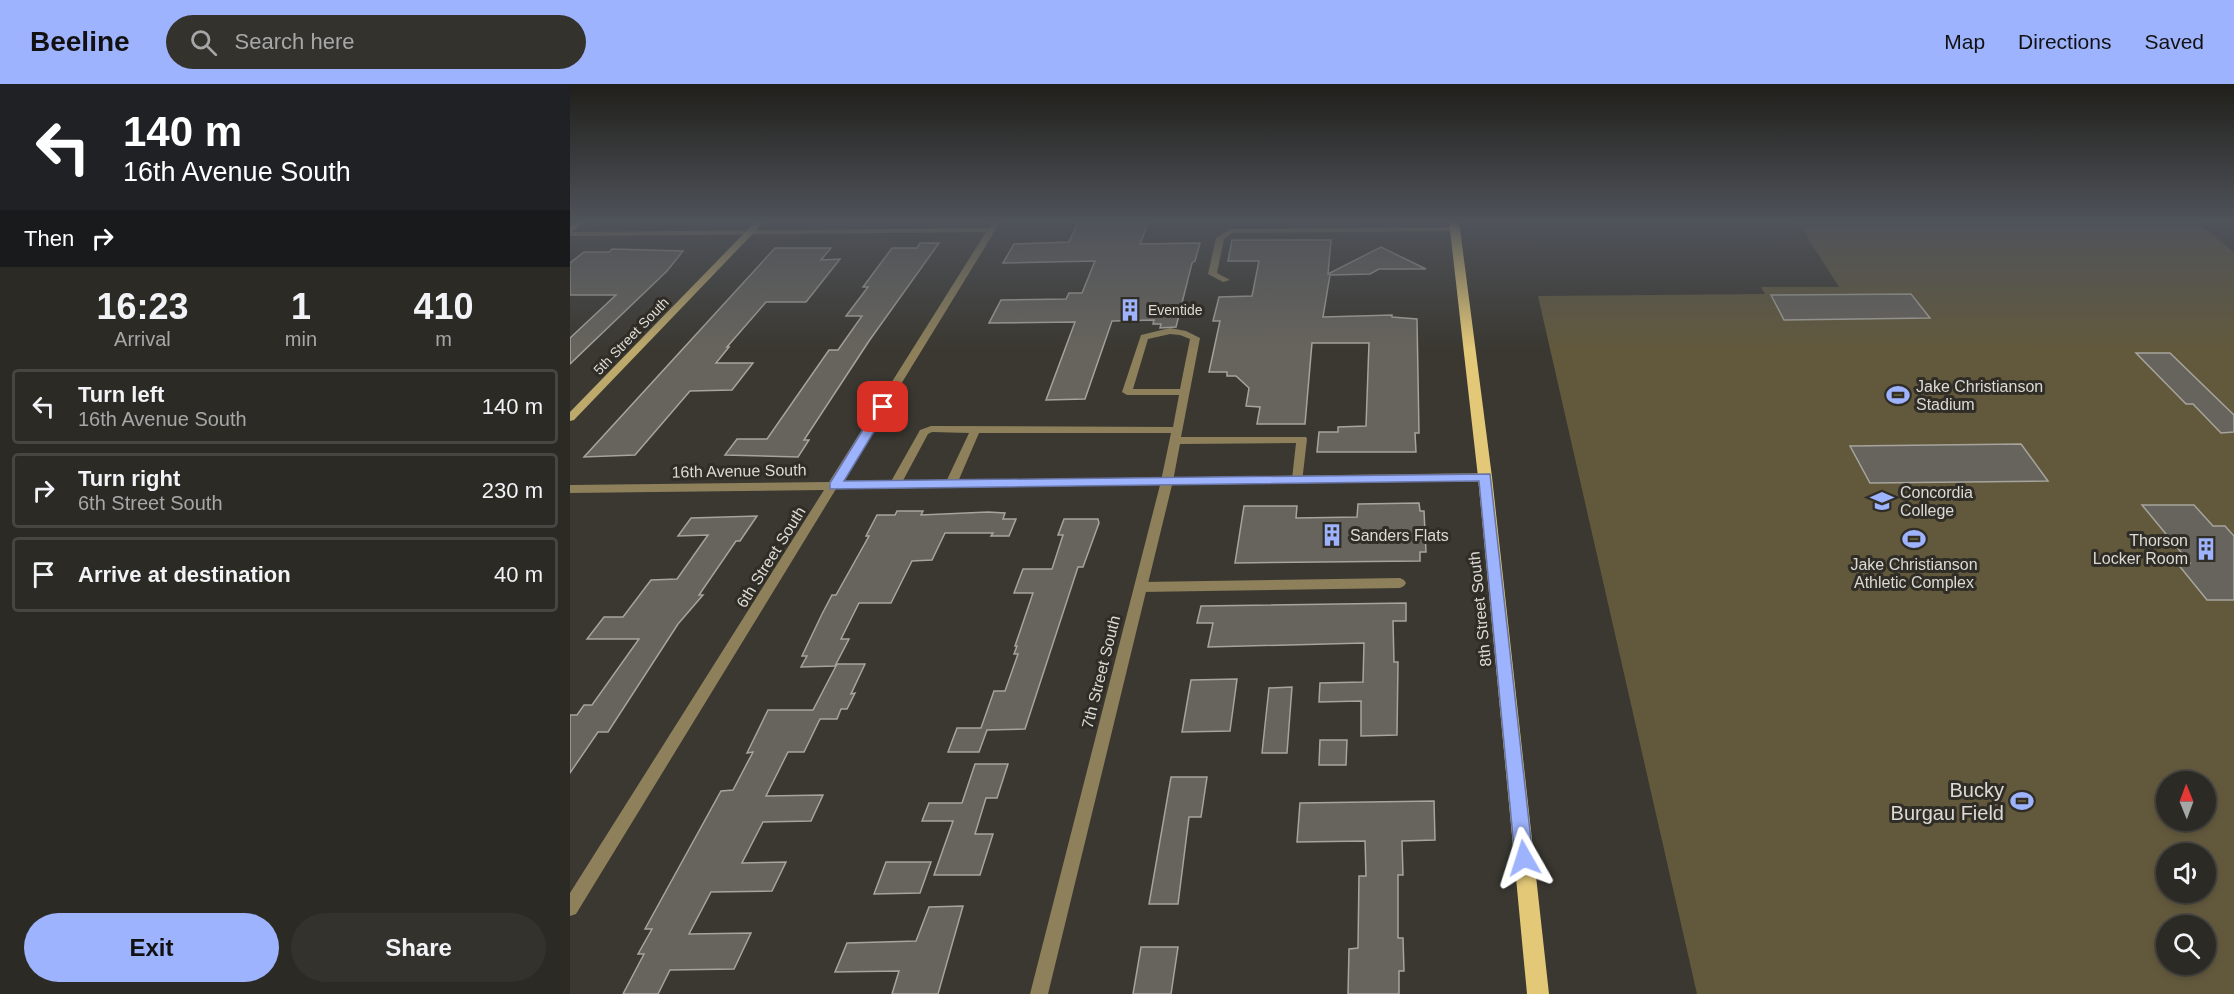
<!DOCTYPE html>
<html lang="en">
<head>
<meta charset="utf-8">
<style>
	:root { --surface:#2c2a25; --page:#34322d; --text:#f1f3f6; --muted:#a6a7a7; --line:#484642; --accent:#9eb3fd }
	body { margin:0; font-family:Arial,sans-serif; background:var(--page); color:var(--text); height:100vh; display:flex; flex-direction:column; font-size:22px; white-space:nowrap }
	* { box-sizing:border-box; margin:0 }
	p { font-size:20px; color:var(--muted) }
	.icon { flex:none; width:33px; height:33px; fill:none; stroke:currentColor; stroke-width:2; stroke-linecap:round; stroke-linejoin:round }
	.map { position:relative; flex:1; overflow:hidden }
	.details { display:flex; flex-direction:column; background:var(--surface); width:570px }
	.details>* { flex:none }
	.banner { background:#202124; color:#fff; overflow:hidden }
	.needle { width:39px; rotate:359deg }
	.tools { position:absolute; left:1586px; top:687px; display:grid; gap:12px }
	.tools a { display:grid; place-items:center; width:60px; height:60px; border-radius:50%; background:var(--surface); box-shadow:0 3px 9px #0003,0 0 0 2px var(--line); font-size:30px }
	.pin { position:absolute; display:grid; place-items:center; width:51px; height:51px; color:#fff; margin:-26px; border-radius:12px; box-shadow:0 3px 9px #0006 }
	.me { position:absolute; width:66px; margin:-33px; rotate:354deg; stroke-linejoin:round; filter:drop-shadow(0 0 4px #0008) }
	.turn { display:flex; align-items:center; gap:21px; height:126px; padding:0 24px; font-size:27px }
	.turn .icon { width:78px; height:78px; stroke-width:2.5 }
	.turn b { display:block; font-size:42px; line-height:51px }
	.then { display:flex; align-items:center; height:57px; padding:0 24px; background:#0003; gap:12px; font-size:22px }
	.eta { display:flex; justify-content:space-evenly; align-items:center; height:102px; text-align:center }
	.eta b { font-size:36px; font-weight:700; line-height:42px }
	.button { display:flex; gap:12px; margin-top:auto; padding:12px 24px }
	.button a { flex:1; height:69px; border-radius:36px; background:var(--accent); color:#111; font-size:24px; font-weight:700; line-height:69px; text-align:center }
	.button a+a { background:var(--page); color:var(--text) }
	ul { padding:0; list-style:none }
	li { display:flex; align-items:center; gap:18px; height:75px; margin:0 12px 9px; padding:0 12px; border:3px solid var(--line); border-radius:6px }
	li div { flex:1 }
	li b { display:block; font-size:22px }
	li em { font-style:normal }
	header { display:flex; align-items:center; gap:36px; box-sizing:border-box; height:84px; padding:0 30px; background:var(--accent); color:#111 }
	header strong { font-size:28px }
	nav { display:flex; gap:33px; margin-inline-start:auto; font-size:21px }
	.search { width:420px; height:54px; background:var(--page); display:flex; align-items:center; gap:15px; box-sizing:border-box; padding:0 21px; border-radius:33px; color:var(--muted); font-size:22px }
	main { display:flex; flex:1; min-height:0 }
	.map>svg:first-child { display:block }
</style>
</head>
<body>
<header>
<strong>Beeline</strong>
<div class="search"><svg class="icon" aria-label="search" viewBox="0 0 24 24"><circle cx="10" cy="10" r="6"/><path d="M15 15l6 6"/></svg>Search here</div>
<nav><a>Map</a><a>Directions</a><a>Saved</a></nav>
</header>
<main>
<section class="details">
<div class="banner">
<div class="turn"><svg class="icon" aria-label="left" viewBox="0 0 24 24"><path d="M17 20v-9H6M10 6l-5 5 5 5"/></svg><div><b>140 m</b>16th Avenue South</div></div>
<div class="then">Then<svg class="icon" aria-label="right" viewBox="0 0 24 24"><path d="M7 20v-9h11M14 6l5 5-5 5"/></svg></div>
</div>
<div class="eta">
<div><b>16:23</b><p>Arrival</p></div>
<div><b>1</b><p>min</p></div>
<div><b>410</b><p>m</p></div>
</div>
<ul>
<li><svg class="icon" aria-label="left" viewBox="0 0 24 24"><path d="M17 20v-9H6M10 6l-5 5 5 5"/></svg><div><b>Turn left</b><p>16th Avenue South</p></div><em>140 m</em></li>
<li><svg class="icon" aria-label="right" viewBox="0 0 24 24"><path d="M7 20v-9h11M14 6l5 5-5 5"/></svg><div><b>Turn right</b><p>6th Street South</p></div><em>230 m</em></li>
<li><svg class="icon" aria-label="arrive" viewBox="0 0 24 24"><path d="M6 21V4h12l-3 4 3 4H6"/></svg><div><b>Arrive at destination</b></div><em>40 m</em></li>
</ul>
<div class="button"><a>Exit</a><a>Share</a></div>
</section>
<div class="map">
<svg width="1664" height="910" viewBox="0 0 1664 910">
	<rect width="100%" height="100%" fill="#3a3831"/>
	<!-- green -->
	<path fill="#62593d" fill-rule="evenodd" d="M1227 137H1625L1664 168V910H1127L968 212 1195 210 1191 203H1269ZM1596 698H1635V736H1596ZM1596 770H1635V808H1596ZM1596 842H1635V880H1596Z"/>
	<!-- building -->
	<g fill="#67645d" stroke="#a6a49c" stroke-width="1.5">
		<path d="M509 137H579L570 160 630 159 625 177 622 179 606 243 590 244 591 240H583L584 236 542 237 515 315 476 316 505 238 419 239 431 216 496 215 499 209H512L525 177 433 179 444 160 499 158Z"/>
		<path d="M662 156H761L758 190 811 163 856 185H809L800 190 760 191 753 233 822 231V233L847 235 849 349H845L846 368H747L749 348H768V343L796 342 799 259H742L735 340H687L690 323 676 322 679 304 666 292H657V288H639L650 237H643L649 213 682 212 689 177H658Z"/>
		<path d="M350 159H369L299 257 234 356H239L228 373 155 371 167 355H197L259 266H268L292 232H276L298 203H293L322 164H347Z"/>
		<path d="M205 164H261L251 176 270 175 236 218H196L157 263H159L146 279H183L162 306 120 307 65 371 14 373Z"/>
		<path d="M42 165 113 167 97 187 0 280V254L46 211H0V179L14 168H39Z"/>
		<path d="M1341 210 1360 234 1214 236 1201 211Z"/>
		<path d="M1566 269H1600L1664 331V348L1651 349 1623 320H1616Z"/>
		<path d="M1451 360 1478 397 1300 399 1280 362Z"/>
		<path d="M849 419 850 427H854L856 468H850V477L665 479 674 422H727L726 434 787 433 788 420Z"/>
		<path d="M1572 421H1624L1643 442H1655L1664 452V516H1637L1607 479H1620Z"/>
		<path d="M327 427H353L351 431 418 428 435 429 433 435H446L439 452H421L423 449H375L362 476 342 477 321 519H289L271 555H279L265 582 231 583 237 572H232L252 530 262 511H266L299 452H296L307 431H325Z"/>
		<path d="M187 432 170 457H166L129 511H133L108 540 38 648H28L0 689V631H7L14 621H22L69 555H17L34 533H53L81 496 107 495 138 451 108 452 121 434Z"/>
		<path d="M494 435H528L529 439 513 483H508L455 645 417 646 409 668H378L387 644H411L424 607H435L448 570H444L447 562H445L463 509H444L453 485H482L493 451H488Z"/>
		<path d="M836 519V537H823L824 578H828L827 651 791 652V617L749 618 750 599 793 598 794 559 638 563 643 539H627L631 522Z"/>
		<path d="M267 580H295L281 610 285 609 277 625H271L267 635H250L234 668H218L196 712 253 711 241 737 193 738 172 779 216 778 202 807 141 808 119 850 181 849 164 885 100 886 88 910H53L74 870H68L82 845H75L151 707 163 706 183 668 177 669 198 626H243Z"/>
		<path d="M667 595 660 647 612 648 621 596Z"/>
		<path d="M722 603 717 669H692L699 604Z"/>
		<path d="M750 656H777L776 681H749Z"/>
		<path d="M405 680H438L427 714H416L405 750H423L410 791H364L383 737H352L359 719H392Z"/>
		<path d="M601 693H637L631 733H619L608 820H579Z"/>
		<path d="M864 717 865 756 832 757 833 791H828V854H833L834 887H829V910H778L779 865 788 864 789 792H796L795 757 727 758 730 719Z"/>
		<path d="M316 778H361L350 809 304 810Z"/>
		<path d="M393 822 368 910H322L329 887 265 888 277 859 346 857 359 823Z"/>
		<path d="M571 863H608L601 910H563Z"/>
	</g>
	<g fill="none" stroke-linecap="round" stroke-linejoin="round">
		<!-- lane -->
		<g fill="#8d805b" fill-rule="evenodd">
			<path d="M600 244 616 247 630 254 611 353H736L737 355 732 398H724L722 395 726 359 610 360 603 397 597 401 591 397 601 349H409L387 400 381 404 375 400 399 349 362 348 358 350 329 404 325 405 319 401 350 346 361 342 603 343 609 311H557L552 308 571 251ZM600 250 610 251 620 255 610 305H563L578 255Z"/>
			<path d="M830 494 834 496 836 499 834 502 830 504 571 508 567 506 565 503 567 500 571 498Z"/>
		</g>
		<!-- street -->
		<g fill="#8d805b" fill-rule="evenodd">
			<path d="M423 137H431L271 398 915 389 921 393 915 397 602 401 478 910H460L590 401 266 405 6 830 0 832V809L254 406 0 409V401L259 398 416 148 0 152V148L419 144Z"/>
			<path d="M884 143H887V147L662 149 654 155 647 189 660 196 653 198 638 190 646 154 660 145Z"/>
		</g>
		<!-- secondary -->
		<g fill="#bda96c" fill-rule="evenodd">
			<path d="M7 137H16L0 149V143Z"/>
			<path d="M186 137H195L4 336 0 337V328Z"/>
		</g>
		<!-- primary -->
		<path fill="#e3c878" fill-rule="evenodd" d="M879 137H889L922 393 979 910H957L908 393Z"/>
	</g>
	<!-- sky -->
	<linearGradient id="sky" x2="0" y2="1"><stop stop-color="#201f1b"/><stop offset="0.52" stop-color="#4f535a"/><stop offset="1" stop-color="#4f535a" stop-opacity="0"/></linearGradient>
	<rect width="1664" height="265" fill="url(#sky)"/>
	<!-- route -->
	<path fill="#9eb3fd" stroke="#6774a4" stroke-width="1.5" d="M313 319 319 323 274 397 920 390 963 774 960 780 954 782 948 780 945 774 909 397 260 405V399L307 323Z"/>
	<!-- icons -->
	<defs>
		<g id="building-bare" transform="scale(1.8)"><path d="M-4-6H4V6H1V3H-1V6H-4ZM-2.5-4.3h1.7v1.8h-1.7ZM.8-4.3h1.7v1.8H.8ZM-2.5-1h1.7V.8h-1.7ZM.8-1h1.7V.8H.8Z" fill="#9eb3fd" stroke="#302d27" stroke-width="2.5" paint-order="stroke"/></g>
		<g id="stadium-bare" transform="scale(1.8)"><path d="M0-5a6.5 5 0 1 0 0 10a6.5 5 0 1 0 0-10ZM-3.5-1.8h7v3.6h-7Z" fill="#9eb3fd" stroke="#302d27" stroke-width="2.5" paint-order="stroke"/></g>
		<g id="university-bare" transform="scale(1.8)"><path d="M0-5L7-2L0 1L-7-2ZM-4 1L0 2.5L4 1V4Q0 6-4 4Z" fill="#9eb3fd" stroke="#302d27" stroke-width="2.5" paint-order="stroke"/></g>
	</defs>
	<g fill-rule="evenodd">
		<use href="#building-bare" x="560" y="226"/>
		<use href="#stadium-bare" x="1328" y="311"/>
		<use href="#university-bare" x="1312" y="417"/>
		<use href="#building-bare" x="762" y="451"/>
		<use href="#stadium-bare" x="1344" y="455"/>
		<use href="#building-bare" x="1636" y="465"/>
		<use href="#stadium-bare" x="1452" y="717"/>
	</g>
	<g text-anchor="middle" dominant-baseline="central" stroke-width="6" stroke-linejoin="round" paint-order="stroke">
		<!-- far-poi labels -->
		<g font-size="14" fill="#dbdad5" stroke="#302d27" text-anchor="start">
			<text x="578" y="226">Eventide</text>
		</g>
		<!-- far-street labels -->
		<g font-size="14" fill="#dbdad5" stroke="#302d27">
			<text transform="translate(61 252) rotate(-46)">5th Street South</text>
		</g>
		<!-- poi labels -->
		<g font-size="16" fill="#dbdad5" stroke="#302d27" text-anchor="start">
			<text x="1346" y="302">Jake Christianson<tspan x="1346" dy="18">Stadium</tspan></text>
			<text x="1330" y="408">Concordia<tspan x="1330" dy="18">College</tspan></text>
			<text x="780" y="451">Sanders Flats</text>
			<text x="1618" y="456" text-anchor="end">Thorson<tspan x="1618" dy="18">Locker Room</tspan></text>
			<text x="1344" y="480" text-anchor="middle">Jake Christianson<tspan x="1344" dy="18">Athletic Complex</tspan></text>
		</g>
		<!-- street labels -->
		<g font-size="16" fill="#dbdad5" stroke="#302d27">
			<text transform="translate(169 387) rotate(-1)">16th Avenue South</text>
			<text transform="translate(201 473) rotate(-58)">6th Street South</text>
			<text transform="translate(910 525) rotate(-96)">8th Street South</text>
			<text transform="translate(531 588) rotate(-76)">7th Street South</text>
		</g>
		<!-- near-poi labels -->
		<g font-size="20" fill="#dbdad5" stroke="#302d27" text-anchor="end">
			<text x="1434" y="706">Bucky<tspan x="1434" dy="23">Burgau Field</tspan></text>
		</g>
	</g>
</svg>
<div class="tools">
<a><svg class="needle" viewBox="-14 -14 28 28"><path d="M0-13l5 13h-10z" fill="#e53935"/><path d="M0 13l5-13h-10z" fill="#a6a7a7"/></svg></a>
<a><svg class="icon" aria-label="sound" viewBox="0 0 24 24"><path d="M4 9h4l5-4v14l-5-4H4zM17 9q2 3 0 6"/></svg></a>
<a><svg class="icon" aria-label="search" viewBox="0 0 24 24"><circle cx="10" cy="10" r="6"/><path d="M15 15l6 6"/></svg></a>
</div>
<div class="pin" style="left:313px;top:323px;background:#d93025"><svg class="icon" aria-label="arrive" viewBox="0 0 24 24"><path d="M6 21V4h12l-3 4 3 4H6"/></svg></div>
<svg class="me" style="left:954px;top:774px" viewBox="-20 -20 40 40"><path d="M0-17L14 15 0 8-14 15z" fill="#9eb3fd" stroke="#fff" stroke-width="4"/></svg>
</div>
</main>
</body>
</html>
